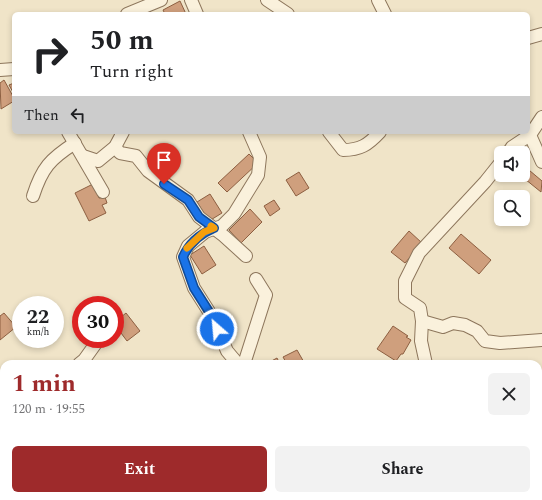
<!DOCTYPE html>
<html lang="en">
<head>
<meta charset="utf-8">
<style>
	:root { --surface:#fff; --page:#f2f2f2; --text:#202124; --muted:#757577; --accent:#9e2a2b }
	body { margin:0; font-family:Spectral,serif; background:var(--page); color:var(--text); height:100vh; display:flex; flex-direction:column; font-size:15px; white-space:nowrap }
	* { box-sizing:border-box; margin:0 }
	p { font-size:13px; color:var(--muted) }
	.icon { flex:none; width:22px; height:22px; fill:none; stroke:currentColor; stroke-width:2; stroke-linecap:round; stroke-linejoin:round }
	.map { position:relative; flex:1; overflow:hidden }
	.drawer { position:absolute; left:0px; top:360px; width:542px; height:140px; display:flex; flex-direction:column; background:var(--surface); border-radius:12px 12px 0 0; box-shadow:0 2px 6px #0003 }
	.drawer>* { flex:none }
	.hud { position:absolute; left:12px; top:12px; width:518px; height:122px; border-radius:6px; box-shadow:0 2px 6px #0003; background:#fff; color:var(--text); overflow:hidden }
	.fabs { position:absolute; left:494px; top:146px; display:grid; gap:8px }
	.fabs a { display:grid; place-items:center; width:36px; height:36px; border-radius:6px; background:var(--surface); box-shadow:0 2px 6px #0003; font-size:20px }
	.speed { position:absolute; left:12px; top:296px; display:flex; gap:8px; font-size:20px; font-weight:700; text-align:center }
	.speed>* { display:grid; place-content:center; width:52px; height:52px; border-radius:50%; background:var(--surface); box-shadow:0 2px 6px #0003; line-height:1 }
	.speed small { font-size:10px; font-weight:400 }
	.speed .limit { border:6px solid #d22; background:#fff; color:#111 }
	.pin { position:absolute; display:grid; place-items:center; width:34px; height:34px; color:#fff; margin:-41px -17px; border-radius:50% 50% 50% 0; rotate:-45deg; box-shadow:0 0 4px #0007 }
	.pin .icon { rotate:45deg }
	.me { position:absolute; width:44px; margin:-22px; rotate:333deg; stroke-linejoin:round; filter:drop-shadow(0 0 3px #0008) }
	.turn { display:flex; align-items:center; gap:14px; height:84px; padding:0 12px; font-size:18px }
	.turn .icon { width:52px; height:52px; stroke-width:2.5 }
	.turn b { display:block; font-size:28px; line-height:34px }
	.then { display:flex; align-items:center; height:38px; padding:0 12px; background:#0003; gap:8px; font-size:15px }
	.round { display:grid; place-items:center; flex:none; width:42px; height:42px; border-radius:6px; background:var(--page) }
	.summary { display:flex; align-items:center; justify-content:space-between; height:68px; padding:0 12px }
	h1 { font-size:24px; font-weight:700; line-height:30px; color:var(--accent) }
	.button { display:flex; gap:8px; margin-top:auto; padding:8px 12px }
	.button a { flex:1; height:46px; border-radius:6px; background:var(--accent); color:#fff; font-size:16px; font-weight:700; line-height:46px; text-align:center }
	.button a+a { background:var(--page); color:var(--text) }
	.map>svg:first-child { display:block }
</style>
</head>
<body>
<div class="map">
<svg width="542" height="500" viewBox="0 0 542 500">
	<rect width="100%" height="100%" fill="#f0e4c8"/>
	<!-- building -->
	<g fill="#cf9f7d" stroke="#8d5f41">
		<path d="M180 1 186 14H165L163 10Z"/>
		<path d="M4 80 14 98V101L1 109 0 83Z"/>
		<path d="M14 83V94L9 85Z"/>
		<path d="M249 154 258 163 227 192 218 183Z"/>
		<path d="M523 165 542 181 541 192 520 175H523Z"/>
		<path d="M299 172 309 188 296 196 286 180Z"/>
		<path d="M93 184 99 198 105 197 107 203 102 205 106 213 89 221 75 193Z"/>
		<path d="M210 194 222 213 209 221 197 202Z"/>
		<path d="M274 200 280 209 270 216 264 206Z"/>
		<path d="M250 209 262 222 241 243 229 230Z"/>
		<path d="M409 231 422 243 405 263 391 252Z"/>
		<path d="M461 234 491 260 479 274 449 248Z"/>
		<path d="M204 246 216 265 202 274 190 255Z"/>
		<path d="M4 313 16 327 0 340V316Z"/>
		<path d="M126 313 140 331 127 341 115 325V322Z"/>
		<path d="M393 326 408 336 406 337 411 340 403 354H401L396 361 377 349Z"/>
		<path d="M297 350 305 364H287L283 357Z"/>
		<path d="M277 358 280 364H266Z"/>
		<path d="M5 496H26L17 500H7Z"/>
		<path d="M287 496H295L303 500H285Z"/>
	</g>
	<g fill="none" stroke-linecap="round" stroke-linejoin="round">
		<!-- street casing -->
		<g stroke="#8d765c" stroke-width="14">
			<g id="street">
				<path d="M191 0 197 14"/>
				<path d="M267 0 288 14"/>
				<path d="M378 0 385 14"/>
				<path d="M127 14 161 0"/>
				<path d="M528 38 542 34"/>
				<path d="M0 70 14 69"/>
				<path d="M68 132 103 192"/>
				<path d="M329 132 343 150C360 150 368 145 380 132"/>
				<path d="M530 135 542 162"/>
				<path d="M115 147 120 153 136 156 148 171 188 200 199 217 224 236 246 256"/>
				<path d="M508 153 512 147 530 135 542 117"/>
				<path d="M83 156 98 161 115 147 123 132"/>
				<path d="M33 196C42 168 50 159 75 143"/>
				<path d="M422 321 443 327 453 323 465 325 477 331 485 341 500 343 542 340"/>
				<path d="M79 364 84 360 99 339"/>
				<path d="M238 364 227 351 213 318 194 288 183 257 188 246 205 232 222 226 234 214 258 175 260 157 249 132"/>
				<path d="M244 364 266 295 256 279"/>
				<path d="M426 364 421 341 422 321 420 308 405 298V281L419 253 485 182 501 162"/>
				<path d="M0 411 4 420"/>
				<path d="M542 430 539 441 542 457"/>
				<path d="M538 483 542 481"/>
				<path d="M312 496 317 500"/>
				<path d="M27 500 32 496"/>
				<path d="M364 500 367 496"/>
			</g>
		</g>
		<!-- street -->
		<use href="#street" stroke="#faf1dc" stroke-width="12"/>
	</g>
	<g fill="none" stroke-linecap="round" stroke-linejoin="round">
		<!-- route casing -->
		<g stroke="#114b97" stroke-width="10">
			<path id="route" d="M164 184 188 200 199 217 214 228C200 234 189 243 183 257L194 288 213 318 217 329"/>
		</g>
		<!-- route -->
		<use href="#route" stroke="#1a73e8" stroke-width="7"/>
		<!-- slow -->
		<path stroke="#f59e0b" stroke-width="7" d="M187 248 204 232 214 228 211 226"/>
	</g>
</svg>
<div class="fabs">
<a><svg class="icon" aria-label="sound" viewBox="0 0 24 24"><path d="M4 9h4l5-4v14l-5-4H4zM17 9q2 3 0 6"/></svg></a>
<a><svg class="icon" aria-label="search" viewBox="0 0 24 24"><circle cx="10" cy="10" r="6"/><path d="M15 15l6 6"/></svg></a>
</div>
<div class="speed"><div>22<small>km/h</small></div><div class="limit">30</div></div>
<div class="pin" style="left:164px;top:184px;background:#d93025"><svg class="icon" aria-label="arrive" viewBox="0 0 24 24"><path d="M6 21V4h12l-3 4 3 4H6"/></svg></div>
<svg class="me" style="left:217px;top:329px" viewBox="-20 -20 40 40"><circle r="17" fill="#1a73e8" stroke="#fff" stroke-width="3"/><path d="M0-11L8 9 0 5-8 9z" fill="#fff"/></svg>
<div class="hud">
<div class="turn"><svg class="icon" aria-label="right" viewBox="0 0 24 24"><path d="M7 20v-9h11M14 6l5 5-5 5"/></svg><div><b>50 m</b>Turn right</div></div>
<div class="then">Then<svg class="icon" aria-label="left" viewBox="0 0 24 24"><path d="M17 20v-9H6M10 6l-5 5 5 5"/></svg></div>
</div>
<section class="drawer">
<div class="summary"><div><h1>1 min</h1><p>120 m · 19:55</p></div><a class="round"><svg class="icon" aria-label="close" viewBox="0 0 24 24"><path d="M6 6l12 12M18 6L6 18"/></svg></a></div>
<div class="button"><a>Exit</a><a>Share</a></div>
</section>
</div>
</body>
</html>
